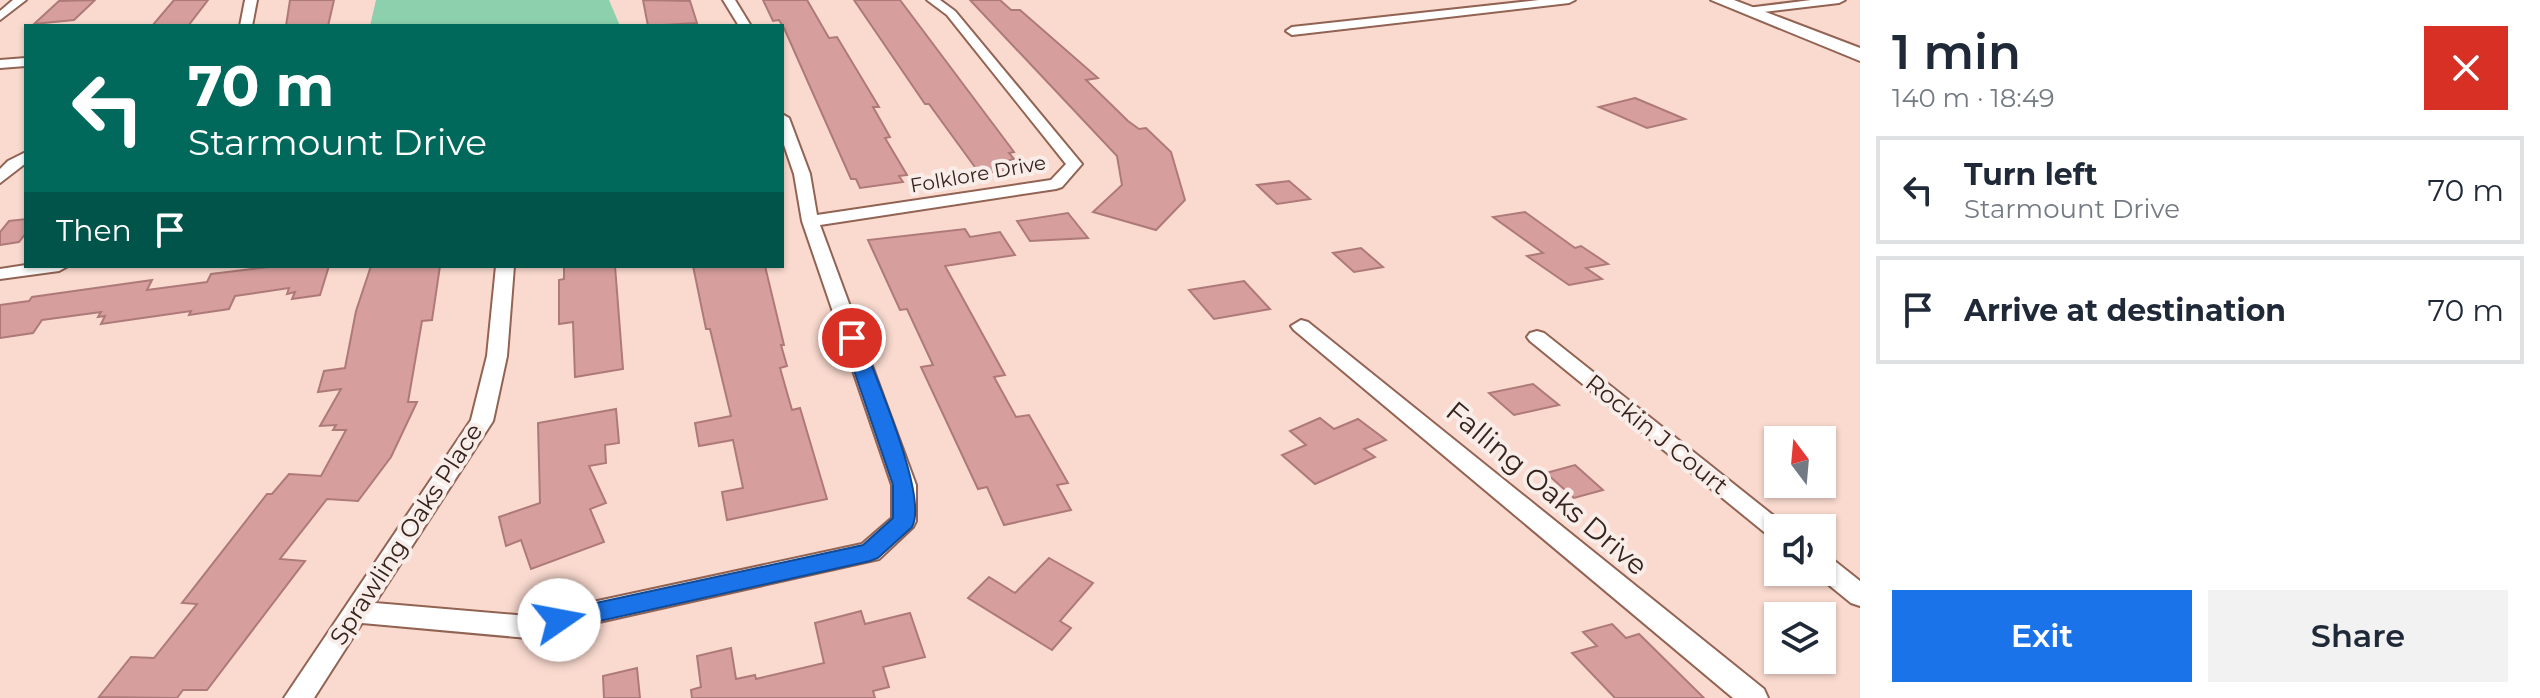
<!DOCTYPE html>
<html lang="en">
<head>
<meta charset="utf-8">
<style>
	:root { --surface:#fff; --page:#f2f2f3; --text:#1f2937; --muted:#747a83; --line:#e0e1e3; --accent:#1a73e8 }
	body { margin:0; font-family:Montserrat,sans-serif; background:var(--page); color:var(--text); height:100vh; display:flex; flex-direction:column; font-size:30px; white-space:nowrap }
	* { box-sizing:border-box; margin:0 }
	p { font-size:26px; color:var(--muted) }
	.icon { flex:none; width:44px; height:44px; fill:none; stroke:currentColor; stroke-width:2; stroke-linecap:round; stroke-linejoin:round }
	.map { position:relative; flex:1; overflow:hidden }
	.details { display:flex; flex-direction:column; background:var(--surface); width:680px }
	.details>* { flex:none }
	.hud { position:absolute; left:24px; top:24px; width:760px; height:244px; border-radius:0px; box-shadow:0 2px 6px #0004; background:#00695c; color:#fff; overflow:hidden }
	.needle { width:52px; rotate:344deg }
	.fabs { position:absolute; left:1764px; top:426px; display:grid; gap:16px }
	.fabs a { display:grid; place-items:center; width:72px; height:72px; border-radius:0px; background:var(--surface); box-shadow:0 2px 6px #0004; font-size:40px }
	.pin { position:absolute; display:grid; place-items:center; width:68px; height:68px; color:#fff; margin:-34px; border:4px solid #fff; border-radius:50%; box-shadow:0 2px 8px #0007 }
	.me { position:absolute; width:88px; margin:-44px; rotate:78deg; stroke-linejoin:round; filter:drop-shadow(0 0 6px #0008) }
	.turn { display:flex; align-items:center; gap:28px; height:168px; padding:0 32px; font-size:36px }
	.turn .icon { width:104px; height:104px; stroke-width:2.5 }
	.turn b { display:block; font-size:56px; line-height:68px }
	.then { display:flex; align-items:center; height:76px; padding:0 32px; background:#0003; gap:16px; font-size:30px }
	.round { display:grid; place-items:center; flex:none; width:84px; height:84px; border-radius:0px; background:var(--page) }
	.headline { display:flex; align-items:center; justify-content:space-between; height:136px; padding:0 32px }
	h1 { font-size:48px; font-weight:600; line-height:60px }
	.button { display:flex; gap:16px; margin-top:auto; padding:16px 32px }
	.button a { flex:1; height:92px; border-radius:0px; background:var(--accent); color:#fff; font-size:32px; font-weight:600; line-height:92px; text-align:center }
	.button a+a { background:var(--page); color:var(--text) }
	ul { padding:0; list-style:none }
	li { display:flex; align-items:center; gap:24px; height:108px; margin:0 16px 12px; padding:0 16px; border:4px solid var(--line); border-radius:0px }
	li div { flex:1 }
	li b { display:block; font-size:30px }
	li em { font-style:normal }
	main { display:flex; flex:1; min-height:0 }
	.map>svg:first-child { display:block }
</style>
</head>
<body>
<main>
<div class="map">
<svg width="1860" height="698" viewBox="0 0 1860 698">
	<rect width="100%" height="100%" fill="#fadacf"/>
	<!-- green -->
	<path fill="#8dd0ad" d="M376 0H609L620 26H370Z"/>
	<!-- building -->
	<g fill="#d69f9d" stroke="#ae7a79" stroke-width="2">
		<path d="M95 0 74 20 34 24 59 1Z"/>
		<path d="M174 0H208L188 26H152Z"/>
		<path d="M290 0H334L328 26H286Z"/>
		<path d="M643 0 690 1 697 23 648 26Z"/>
		<path d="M763 0H807L829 38 837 37 879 107H873L890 137 885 138 907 175 899 176 903 182 860 188 856 179H851L784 28 779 20 773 21Z"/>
		<path d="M854 0H900L1014 152 1009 153 1014 159 1010 160 1017 169 980 174 929 104H925Z"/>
		<path d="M970 0H1000L1011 10H1020L1098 78 1086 80 1128 121 1139 129 1146 128 1171 152 1185 200 1156 230 1093 212 1122 185 1117 156Z"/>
		<path d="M1635 98 1685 119 1647 128 1599 107Z"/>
		<path d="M1289 181 1310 199 1277 204 1257 185Z"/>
		<path d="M1525 212 1575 248 1581 246 1608 264 1586 268 1602 279 1569 285 1527 256 1543 253 1493 217Z"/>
		<path d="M1068 213 1088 238 1030 241 1017 221Z"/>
		<path d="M26 219V233L19 242 0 245V232L9 221Z"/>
		<path d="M965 229 970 237 1000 232 1015 255 945 266 1005 375 994 377 1016 417 1029 415 1068 483 1057 485 1071 510 1004 525 987 487 978 489 921 367 933 365 907 309 900 310 868 240Z"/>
		<path d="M1361 248 1383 267 1354 272 1333 253Z"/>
		<path d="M277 266H329L320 295 292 299 295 292 287 294 289 288 235 296 229 309 189 315 191 311 101 324 105 316 98 317 101 312 42 320 33 333 0 338V305L29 301 32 297 152 280 147 290 207 282 211 274Z"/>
		<path d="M371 266H440L432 320 422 321 408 402H417L391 457 358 501 327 499 280 559 305 561 207 690H183L177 698 99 697 131 657 154 658 197 604 182 603 267 494H272L289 474 321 476 346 430H333L336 425 320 426 341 389 318 392 324 371 345 368 356 311Z"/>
		<path d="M564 266H615L623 369 575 377 573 322 559 324V280L564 279Z"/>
		<path d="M693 266H765L784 345H781L787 366 780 368 792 410 800 408 827 499 727 520 722 492 743 488 733 440 699 446 695 423 731 416 710 329H706Z"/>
		<path d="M1244 281 1270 309 1214 319 1189 290Z"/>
		<path d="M1533 384 1559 405 1514 415 1489 393Z"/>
		<path d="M616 409 619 443 605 445 606 463 589 466 606 503 590 509 604 542 531 569 521 540 506 546 499 517 540 503 538 423Z"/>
		<path d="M1320 418 1334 429 1358 419 1386 440 1364 449 1375 457 1315 484 1282 455 1306 445 1290 431Z"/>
		<path d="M1575 465 1603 490 1574 498 1546 473Z"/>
		<path d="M1049 558 1093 583 1060 621 1071 628 1052 650 968 598 989 577 1015 593Z"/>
		<path d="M861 611 865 624 910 613 925 657 883 667 889 687 873 691 875 698H692L691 690 701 687 697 656 731 648 736 679 755 675 756 679 824 663 815 623Z"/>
		<path d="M1612 624 1626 638 1639 634 1704 698H1615L1572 653 1597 646 1583 632Z"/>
		<path d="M637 668 640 698H604L603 676Z"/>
	</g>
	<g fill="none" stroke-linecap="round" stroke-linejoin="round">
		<!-- street casing -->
		<g stroke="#926353" stroke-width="4">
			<g id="street">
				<path d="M13 0H26L0 20V11Z"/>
				<path d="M245 0H257L252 26H240Z"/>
				<path d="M723 0H735L751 26H739Z"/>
				<path d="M927 0H940L955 11 1082 164 1062 187 1056 189 820 225 916 485V521L913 527 879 559 870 561 528 638 362 623 314 698H284L471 420 487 356 496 266H514L507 356 493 421 375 603 528 616 862 544 892 518V485L802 221 794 174 782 139V114L789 118 810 174 817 215 1051 180 1066 164 947 15Z"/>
				<path d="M1539 0H1575L1569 3 1292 35 1286 31 1292 27Z"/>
				<path d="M1811 0H1845L1839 3 1747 14 1741 11 1747 8Z"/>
				<path d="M26 58V66L0 68V60Z"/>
				<path d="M26 152V163L0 183V169L8 161Z"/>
				<path d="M26 265V266H68L59 271 0 279V269Z"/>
				<path d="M1301 320 1308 322 1764 689 1768 698H1733L1294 330 1291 326Z"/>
				<path d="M1537 331 1544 333 1789 528H1778V539L1769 536 1530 341 1527 337 1530 333Z"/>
				<path d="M1822 555 1831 558 1860 581V606L1851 603 1813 572H1822Z"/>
			</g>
		</g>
		<!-- secondary casing -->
		<g stroke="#926353" stroke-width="4">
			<path id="secondary" d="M1711 0H1734L1860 48V61Z"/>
		</g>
		<!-- street -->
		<use href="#street" fill="#fff" fill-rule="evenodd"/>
		<!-- secondary -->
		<use href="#secondary" fill="#fff" fill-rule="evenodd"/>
	</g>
	<!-- route -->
	<path fill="#1a73e8" stroke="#114b97" stroke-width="2" d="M852 333 861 338C874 374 929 497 912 527L878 558 870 561 559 630 551 627 547 620 551 613 559 611 863 545 893 518V485L843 338Z"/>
	<g text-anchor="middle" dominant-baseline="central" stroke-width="8" stroke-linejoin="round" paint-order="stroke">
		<!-- far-street labels -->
		<g font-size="20" fill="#36231c" stroke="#f8ede9">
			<text transform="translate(978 174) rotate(-10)">Folklore Drive</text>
		</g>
		<!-- street labels -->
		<g font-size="24" fill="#36231c" stroke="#f8ede9">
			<text transform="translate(1657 434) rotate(39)">Rockin J Court</text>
			<text transform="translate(406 534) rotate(-57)">Sprawling Oaks Place</text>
		</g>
		<!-- near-street labels -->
		<g font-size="28" fill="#36231c" stroke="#f8ede9">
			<text transform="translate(1547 488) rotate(40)">Falling Oaks Drive</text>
		</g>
	</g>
</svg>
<div class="fabs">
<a><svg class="needle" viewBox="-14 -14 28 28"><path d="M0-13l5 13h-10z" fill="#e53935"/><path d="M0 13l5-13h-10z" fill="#747a83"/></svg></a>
<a><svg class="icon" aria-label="sound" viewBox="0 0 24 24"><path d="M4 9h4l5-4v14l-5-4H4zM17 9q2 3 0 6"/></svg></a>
<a><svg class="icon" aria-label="layers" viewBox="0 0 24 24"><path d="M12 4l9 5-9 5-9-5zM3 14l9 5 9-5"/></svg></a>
</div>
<div class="pin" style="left:852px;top:338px;background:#d93025"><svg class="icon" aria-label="arrive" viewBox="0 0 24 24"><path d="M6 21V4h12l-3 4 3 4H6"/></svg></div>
<svg class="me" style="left:559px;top:620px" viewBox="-20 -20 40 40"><circle r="19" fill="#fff"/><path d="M0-13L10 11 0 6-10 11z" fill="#1a73e8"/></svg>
<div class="hud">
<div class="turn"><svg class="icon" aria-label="left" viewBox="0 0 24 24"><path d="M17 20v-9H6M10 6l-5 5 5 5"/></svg><div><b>70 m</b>Starmount Drive</div></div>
<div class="then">Then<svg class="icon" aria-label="arrive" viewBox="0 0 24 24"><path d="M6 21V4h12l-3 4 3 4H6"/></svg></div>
</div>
</div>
<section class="details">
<div class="headline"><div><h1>1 min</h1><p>140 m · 18:49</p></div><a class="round" style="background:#d93025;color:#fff"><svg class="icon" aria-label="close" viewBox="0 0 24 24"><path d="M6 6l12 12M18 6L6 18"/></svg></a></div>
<ul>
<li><svg class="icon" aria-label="left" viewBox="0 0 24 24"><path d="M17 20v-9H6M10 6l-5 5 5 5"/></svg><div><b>Turn left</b><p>Starmount Drive</p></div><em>70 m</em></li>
<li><svg class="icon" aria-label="arrive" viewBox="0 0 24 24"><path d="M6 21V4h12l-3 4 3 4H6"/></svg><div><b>Arrive at destination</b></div><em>70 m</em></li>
</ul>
<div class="button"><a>Exit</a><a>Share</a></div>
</section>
</main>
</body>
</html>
